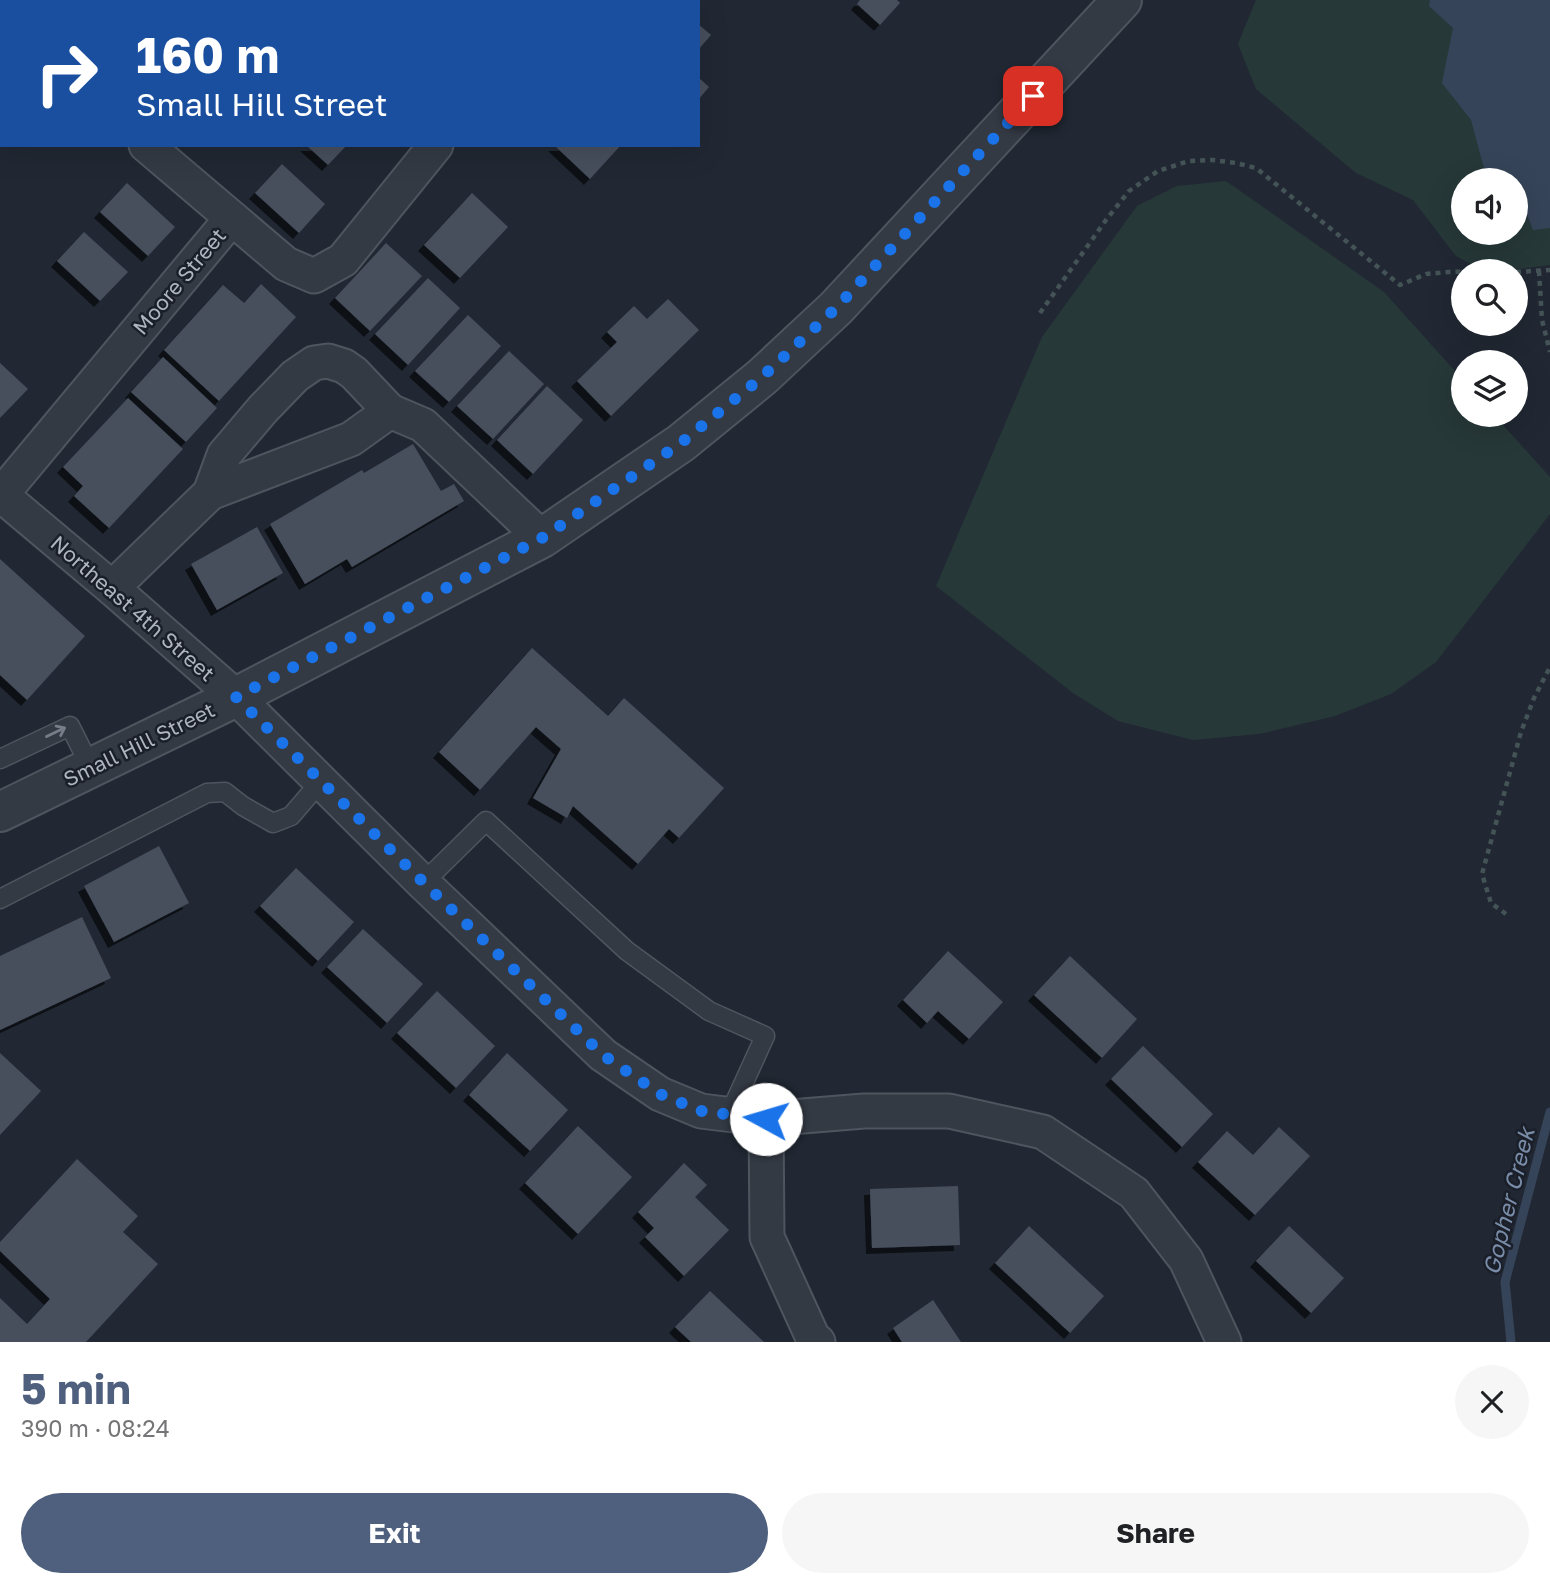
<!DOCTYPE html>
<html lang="en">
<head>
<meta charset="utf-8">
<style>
	:root { --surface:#fff; --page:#f6f6f6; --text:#202124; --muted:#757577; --accent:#4f607e }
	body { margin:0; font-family:"Golos Text",sans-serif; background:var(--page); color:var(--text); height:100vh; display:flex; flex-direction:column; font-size:26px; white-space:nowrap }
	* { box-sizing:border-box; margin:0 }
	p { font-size:23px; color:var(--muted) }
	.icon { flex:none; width:38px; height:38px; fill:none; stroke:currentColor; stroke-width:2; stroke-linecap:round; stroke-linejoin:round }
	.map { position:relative; height:1342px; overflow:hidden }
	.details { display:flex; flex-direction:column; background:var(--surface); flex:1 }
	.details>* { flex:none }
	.hud { position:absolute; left:0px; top:0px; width:700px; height:147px; box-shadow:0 7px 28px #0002; background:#1a4fa0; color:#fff; overflow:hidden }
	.fabs { position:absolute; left:1451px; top:168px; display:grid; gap:14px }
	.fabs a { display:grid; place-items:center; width:77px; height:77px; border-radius:50%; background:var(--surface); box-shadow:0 7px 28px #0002; font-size:35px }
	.pin { position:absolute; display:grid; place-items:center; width:60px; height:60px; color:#fff; margin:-30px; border-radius:14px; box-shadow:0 4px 10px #0006 }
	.me { position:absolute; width:77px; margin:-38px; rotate:276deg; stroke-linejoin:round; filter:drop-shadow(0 0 5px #0008) }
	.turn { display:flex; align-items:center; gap:24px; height:147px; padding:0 21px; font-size:32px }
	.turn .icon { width:91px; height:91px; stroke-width:2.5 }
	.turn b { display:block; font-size:49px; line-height:60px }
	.round { display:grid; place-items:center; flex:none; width:74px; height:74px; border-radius:37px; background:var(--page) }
	.headline { display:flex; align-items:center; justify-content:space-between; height:119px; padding:0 21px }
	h1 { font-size:42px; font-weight:700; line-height:52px; color:var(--accent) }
	.primary-button { display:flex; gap:14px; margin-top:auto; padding:14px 21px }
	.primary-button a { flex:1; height:80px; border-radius:42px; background:var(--accent); color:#fff; font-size:28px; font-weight:700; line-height:80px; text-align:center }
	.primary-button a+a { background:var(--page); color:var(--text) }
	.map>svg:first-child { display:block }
</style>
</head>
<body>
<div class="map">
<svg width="1550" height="1342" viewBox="0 0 1550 1342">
	<defs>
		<filter id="shadow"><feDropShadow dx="-6" dy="6" stdDeviation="0" flood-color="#0009"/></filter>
	</defs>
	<rect width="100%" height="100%" fill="#212833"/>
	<!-- green -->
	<g fill="#273839" fill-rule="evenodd">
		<path d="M1256 0H1550V265L1509 270 1473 265 1456 256 1413 200 1356 173 1256 89 1238 44ZM1463 180H1516V233H1463Z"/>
		<path d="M1226 181 1384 292 1463 380V415H1494L1550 477V514L1436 662 1391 694 1335 716 1259 734 1193 740 1118 721 1073 693 936 586 1042 337 1137 206 1177 186Z"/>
	</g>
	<!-- water -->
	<path fill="#364459" d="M1430 0H1550V228L1533 230 1524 207 1516 205V180H1491L1483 165 1471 120 1442 83 1453 28 1429 6Z"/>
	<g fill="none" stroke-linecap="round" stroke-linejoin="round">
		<!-- stream -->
		<path stroke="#364459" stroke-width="9" d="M1511 1342 1505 1282 1550 1112"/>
	</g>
	<!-- building -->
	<g fill="#474f5d" filter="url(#shadow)">
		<path d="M860 0H897L900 3 880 25 857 4Z"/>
		<path d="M698 24 711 35 698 50Z"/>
		<path d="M698 77 709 87 698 100Z"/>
		<path d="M306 145H347L328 165Z"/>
		<path d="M554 145H621L590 179Z"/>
		<path d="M282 164 325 204 299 233 255 193Z"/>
		<path d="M127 183 175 227 148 256 100 212Z"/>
		<path d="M472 193 508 227 460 278 424 245Z"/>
		<path d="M84 232 128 272 100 301 57 261Z"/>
		<path d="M386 243 422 276 370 331 335 298Z"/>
		<path d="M428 278 460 308 408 365 375 334Z"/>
		<path d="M261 284 296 317 219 401 164 350 223 285 244 303Z"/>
		<path d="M668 299 699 330 611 416 577 381 617 342 607 332 634 306 647 319Z"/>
		<path d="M468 315 501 346 449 402 415 371Z"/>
		<path d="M509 351 544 384 493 439 457 406Z"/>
		<path d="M163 357 217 408 186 442 131 392Z"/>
		<path d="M0 363 28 389 0 418Z"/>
		<path d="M547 386 583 420 533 474 497 440Z"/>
		<path d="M128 398 183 449 109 528 74 496 83 486 63 467Z"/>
		<path d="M413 444 441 491 454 484 464 501 352 567 347 559 305 584 270 524 362 470 364 473Z"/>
		<path d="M257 527 283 573 217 610 191 564Z"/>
		<path d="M0 559 85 636 27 700 0 675Z"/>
		<path d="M532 648 608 716 624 698 724 788 679 838 669 829 638 864 573 806 567 818 533 798 561 749 536 727 480 790 439 752Z"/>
		<path d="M159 846 189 903 114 942 84 886Z"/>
		<path d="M296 868 354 922 318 961 260 906Z"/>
		<path d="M82 917 111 978 0 1030V956Z"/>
		<path d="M363 929 423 984 387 1023 327 967Z"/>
		<path d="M948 951 1003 1002 969 1039 938 1011 927 1023 903 1000Z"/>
		<path d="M1070 956 1137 1019 1102 1058 1034 995Z"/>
		<path d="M437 991 495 1046 456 1088 397 1033Z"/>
		<path d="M1143 1046 1213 1114 1182 1147 1111 1079Z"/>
		<path d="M0 1053 41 1091 0 1135Z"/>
		<path d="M507 1053 568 1110 530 1151 469 1095Z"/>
		<path d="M578 1126 632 1177 578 1234 525 1183Z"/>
		<path d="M1279 1127 1310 1156 1255 1215 1198 1162 1227 1131 1253 1155Z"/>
		<path d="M77 1159 138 1216 123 1232 158 1264 86 1342H0V1298L27 1324 50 1299 0 1251V1242Z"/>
		<path d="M684 1163 707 1185 695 1197 729 1230 684 1276 645 1237 654 1228 638 1212Z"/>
		<path d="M958 1186 960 1245 872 1248 870 1189Z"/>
		<path d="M1029 1226 1104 1296 1070 1333 995 1263Z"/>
		<path d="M1289 1226 1344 1278 1311 1313 1256 1261Z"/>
		<path d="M710 1291 764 1342H691L675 1327Z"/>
		<path d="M933 1300 961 1342H902L893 1328Z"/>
	</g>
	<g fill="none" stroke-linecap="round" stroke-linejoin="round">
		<!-- service casing -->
		<g stroke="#4f555f" stroke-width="21">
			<g id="service">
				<path d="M0 759 70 726 91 768"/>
				<path d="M423 883 486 821 627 951 709 1011 765 1036 729 1115"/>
				<path d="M0 899 207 793 225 792 243 806 273 823 291 816 321 781"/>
			</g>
		</g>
		<!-- minor casing -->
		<g stroke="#4f555f" stroke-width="37">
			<g id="minor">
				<path d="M552 2 554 0"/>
				<path d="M0 20 2 21"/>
				<path d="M146 145 286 264 314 276 343 260 436 145"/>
				<path d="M210 493 224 455 263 409 295 376 314 363 328 361 344 366 354 373 390 411"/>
				<path d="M0 494 112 588 236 697 423 883 603 1055 660 1094 701 1111 766 1119 864 1111H949L1043 1132 1134 1193 1186 1260 1224 1342"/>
				<path d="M1 495 231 219"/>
				<path d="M112 588 210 493 351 439 390 411 423 425 542 538"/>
				<path d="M766 1119 767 1237 813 1338 818 1342"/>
			</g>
		</g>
		<!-- tertiary casing -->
		<g stroke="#4f555f" stroke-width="42">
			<path id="tertiary" d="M0 812 236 697 542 538 681 443 762 377 836 308 1122 0"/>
		</g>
		<!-- path -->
		<g stroke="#445356" stroke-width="4.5" stroke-dasharray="5 5" stroke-linecap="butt">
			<path d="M1539 271 1542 320 1550 352"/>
			<path d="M1516 272 1550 270"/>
			<path d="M1040 313 1106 220 1129 191 1158 171 1189 161 1213 160 1236 163 1256 168 1400 285 1426 274 1448 272 1488 271"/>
			<path d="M1506 914 1491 903 1482 874 1521 732 1534 698 1550 667"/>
		</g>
		<!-- service -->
		<use href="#service" stroke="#343a44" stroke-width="18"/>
		<!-- minor -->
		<use href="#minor" stroke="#343a44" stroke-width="33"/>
		<!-- tertiary -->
		<use href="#tertiary" stroke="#343a44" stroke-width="38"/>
	</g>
	<!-- one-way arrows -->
	<defs><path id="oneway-shaft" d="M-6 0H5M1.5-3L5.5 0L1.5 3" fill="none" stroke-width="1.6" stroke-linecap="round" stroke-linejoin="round" transform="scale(1.75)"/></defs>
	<use stroke="#777e89" href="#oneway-shaft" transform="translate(56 732) rotate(-26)"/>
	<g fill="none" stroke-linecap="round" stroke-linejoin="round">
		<!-- route -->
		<path stroke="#1a73e8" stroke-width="12" stroke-dasharray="0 21.6" d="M766 1119 701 1111 660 1094 603 1055 424 883 236 697 542 538 681 443 762 377 836 308 1033 96"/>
	</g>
	<g text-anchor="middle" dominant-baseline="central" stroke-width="5" stroke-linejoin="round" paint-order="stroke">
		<!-- street labels -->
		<g font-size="21" fill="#aeb5c1" stroke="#1a1f29">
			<text transform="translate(179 281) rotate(-50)">Moore Street</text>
			<text transform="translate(133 608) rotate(41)">Northeast 4th Street</text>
			<text transform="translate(139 744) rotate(-26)">Small Hill Street</text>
		</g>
		<!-- water labels -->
		<g font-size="23" font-style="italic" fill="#798ca7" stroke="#1a1f29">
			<text transform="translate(1508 1201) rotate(-76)">Gopher Creek</text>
		</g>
	</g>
</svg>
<div class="fabs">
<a><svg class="icon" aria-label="sound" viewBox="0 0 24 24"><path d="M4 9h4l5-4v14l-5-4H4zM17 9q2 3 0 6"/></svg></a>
<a><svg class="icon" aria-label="search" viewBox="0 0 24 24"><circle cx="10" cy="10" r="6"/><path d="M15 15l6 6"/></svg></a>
<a><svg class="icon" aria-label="layers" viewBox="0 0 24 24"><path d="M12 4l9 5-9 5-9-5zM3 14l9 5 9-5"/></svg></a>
</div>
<div class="pin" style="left:1033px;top:96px;background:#d93025"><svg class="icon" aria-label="arrive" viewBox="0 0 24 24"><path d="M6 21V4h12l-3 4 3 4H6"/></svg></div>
<svg class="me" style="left:766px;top:1119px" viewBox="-20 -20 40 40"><circle r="19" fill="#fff"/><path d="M0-13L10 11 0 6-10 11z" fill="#1a73e8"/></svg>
<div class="hud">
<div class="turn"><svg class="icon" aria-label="right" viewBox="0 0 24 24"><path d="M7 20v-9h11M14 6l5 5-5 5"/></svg><div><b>160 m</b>Small Hill Street</div></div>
</div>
</div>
<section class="details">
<div class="headline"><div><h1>5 min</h1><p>390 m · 08:24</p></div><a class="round"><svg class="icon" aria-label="close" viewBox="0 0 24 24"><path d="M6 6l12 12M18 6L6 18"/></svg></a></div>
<div class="primary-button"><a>Exit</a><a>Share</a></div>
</section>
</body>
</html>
